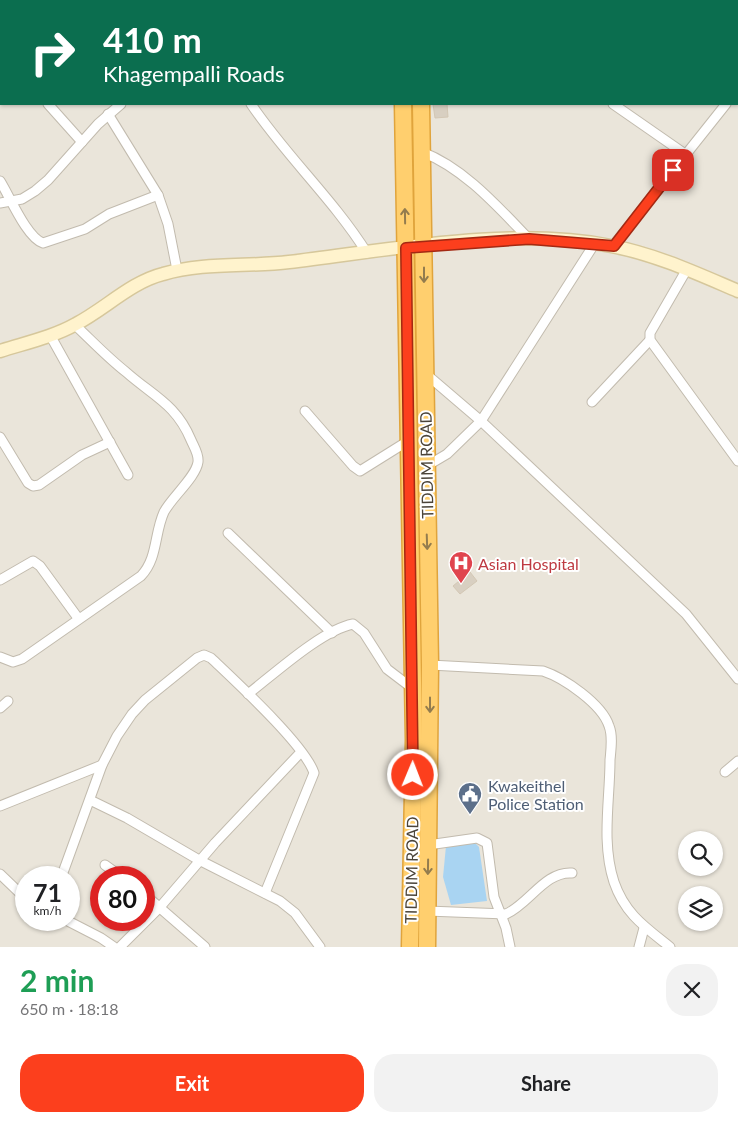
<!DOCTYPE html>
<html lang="en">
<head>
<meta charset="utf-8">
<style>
	:root { --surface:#fff; --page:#f2f2f2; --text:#202124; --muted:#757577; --accent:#fc3f1d }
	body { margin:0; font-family:Lato,sans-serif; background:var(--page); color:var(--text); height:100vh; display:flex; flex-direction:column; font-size:19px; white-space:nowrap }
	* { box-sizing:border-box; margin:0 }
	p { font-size:16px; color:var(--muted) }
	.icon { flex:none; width:28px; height:28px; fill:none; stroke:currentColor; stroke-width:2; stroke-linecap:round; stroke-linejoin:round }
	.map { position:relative; height:947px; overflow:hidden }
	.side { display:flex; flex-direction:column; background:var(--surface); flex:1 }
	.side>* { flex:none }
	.banner { position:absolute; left:0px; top:0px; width:739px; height:105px; box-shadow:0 1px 4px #0004; background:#0b6e4f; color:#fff; overflow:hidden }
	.fabs { position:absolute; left:678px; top:831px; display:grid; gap:10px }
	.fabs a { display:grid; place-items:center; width:45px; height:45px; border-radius:50%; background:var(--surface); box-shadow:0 1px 4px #0004; font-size:25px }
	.speed { position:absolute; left:15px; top:866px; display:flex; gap:10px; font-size:25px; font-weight:700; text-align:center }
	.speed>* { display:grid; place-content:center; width:65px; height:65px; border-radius:50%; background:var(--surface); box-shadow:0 1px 4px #0004; line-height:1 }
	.speed small { font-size:12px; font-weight:400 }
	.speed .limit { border:8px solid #d22; background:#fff; color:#111 }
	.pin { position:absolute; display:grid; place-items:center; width:42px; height:42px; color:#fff; margin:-21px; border-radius:10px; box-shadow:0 2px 8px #0006 }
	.me { position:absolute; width:55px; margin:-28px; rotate:1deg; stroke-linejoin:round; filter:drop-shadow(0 0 4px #0008) }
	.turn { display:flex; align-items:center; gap:18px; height:105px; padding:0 20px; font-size:22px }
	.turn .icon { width:65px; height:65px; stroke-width:2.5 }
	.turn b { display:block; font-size:35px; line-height:42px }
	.round { display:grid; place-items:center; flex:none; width:52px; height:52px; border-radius:20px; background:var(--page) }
	.summary { display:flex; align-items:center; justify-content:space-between; height:85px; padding:0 20px }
	h1 { font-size:30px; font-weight:700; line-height:38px; color:#1e9e55 }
	.cta { display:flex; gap:10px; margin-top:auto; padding:10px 20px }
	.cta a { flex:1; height:58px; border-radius:20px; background:var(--accent); color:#fff; font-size:20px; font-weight:700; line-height:58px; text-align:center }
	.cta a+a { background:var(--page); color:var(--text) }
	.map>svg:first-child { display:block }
</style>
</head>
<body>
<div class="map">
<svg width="738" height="947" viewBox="0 0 738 947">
	<rect width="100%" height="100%" fill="#f6f3ec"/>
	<!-- residential -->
	<path fill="#eae5da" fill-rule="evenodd" d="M0 0H738V947H0ZM1 1H738V104H1ZM686 840H714V868H686ZM26 878H69V920H26ZM101 878H144V920H101ZM686 895H714V922H686Z"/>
	<!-- water -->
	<path fill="#a9d4f2" d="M474 842 479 847 487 901 451 905 443 877 446 846Z"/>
	<!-- building -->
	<g fill="#d8cfc1" stroke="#d3c7b4">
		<path d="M433 104H447L448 117 435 118Z"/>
		<path d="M470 572 477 581 460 594 453 586Z"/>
	</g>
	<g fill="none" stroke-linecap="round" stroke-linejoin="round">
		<!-- street casing -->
		<g stroke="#c2bbae" stroke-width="11">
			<g id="street">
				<path d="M186 0 187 1"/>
				<path d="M465 0 467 1"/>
				<path d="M36 1 38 0"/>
				<path d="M0 28 1 26"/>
				<path d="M0 49 1 51"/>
				<path d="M48 104 82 142"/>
				<path d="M251 104C286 156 333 199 367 253"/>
				<path d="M613 104 685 154"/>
				<path d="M108 114 158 195 168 224 177 270"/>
				<path d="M422 152C464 168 498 207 529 239"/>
				<path d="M0 181C10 197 27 238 43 243L85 229 109 214 158 195"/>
				<path d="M0 203 22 199 35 191 48 180 98 124 121 104"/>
				<path d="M613 246 726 104"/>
				<path d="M687 269 650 333V340L738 461"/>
				<path d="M50 335 128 475"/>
				<path d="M426 374 481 421 686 614 738 679"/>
				<path d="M592 402 650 340"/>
				<path d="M305 411 353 466 360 471 408 441"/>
				<path d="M0 437 28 483 33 486 39 485 82 455 110 442"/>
				<path d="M425 467 447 454 481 421 595 243"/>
				<path d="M228 533 332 633"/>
				<path d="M0 580 33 561 40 566 78 618"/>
				<path d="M0 657 13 662 22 659 141 576C158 558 154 534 164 512 172 497 196 477 198 462 199 454 194 447 191 440 176 404 153 396 126 372 108 358 92 341 75 325"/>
				<path d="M430 665 543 671C564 678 602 704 609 726 613 736 611 749 610 760 610 800 601 842 614 882 625 914 645 927 670 947"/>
				<path d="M248 694C274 674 322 630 353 624L364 633 387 669 412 688"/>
				<path d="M0 708 8 701"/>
				<path d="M725 772 738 761"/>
				<path d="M90 800 127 818 199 860 280 901 295 913 320 947"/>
				<path d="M0 806 102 765"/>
				<path d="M428 845 477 838 487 843 494 897 506 928 510 947"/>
				<path d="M105 865 123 878"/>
				<path d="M0 874 26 899"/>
				<path d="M61 878 102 765 117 736 132 714 145 700 197 658 204 655 211 658C235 681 305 745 314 773L265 893"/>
				<path d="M144 894 205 947"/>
				<path d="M427 911 506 914C529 904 545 871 572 873"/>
				<path d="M66 920 101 938 114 947"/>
				<path d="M120 947 160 907 215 843 301 752"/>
				<path d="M639 947 644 928"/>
			</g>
		</g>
		<!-- secondary casing -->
		<g stroke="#d6c79b" stroke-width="15">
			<path id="secondary" d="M0 351C25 343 53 337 76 324 105 309 131 282 163 274 203 262 248 267 289 262 390 250 511 226 611 246 655 254 698 274 738 291"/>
		</g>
		<!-- highway casing -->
		<g stroke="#e0a43c" stroke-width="19">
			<g id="highway">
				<path d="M400 0V1"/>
				<path d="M417 0V1"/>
				<path d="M403 104 414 740 410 947"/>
				<path d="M421 104 430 665 427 947"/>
			</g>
		</g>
		<!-- street -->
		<use href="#street" stroke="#fff" stroke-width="9"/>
		<!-- secondary -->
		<use href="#secondary" stroke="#fff3cd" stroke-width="12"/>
		<!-- highway -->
		<use href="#highway" stroke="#ffcf6e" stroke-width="16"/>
	</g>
	<!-- one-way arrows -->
	<defs><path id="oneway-shaft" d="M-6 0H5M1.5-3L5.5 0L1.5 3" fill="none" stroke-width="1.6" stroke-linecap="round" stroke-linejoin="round" transform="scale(1.25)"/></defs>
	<g stroke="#937c4e">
		<use href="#oneway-shaft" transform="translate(405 216) rotate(-91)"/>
		<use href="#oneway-shaft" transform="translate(424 275) rotate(90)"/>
		<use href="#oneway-shaft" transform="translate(427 542) rotate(88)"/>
		<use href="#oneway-shaft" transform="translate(430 705) rotate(90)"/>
		<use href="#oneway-shaft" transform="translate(428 867) rotate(91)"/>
	</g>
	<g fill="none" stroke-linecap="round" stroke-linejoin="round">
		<!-- route casing -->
		<g stroke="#a42913" stroke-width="12">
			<path id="route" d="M413 775 406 248 529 239 614 246 673 170"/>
		</g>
		<!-- route -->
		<use href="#route" stroke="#fc3f1d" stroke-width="9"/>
	</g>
	<!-- icons -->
	<defs>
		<g id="hospital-pin" transform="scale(1.25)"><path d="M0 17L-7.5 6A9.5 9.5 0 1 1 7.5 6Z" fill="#e0444e" stroke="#fff"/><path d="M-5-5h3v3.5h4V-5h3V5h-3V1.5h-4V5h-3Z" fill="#fff"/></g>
		<g id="civic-pin" transform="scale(1.25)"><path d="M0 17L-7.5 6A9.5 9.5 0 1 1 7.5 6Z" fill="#5c6f8a" stroke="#fff"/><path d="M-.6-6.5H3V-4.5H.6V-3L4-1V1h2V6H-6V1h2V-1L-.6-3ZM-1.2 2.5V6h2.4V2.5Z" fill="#fff"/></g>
	</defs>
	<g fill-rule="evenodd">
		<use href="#hospital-pin" x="461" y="563"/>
		<use href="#civic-pin" x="470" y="794"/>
	</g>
	<g text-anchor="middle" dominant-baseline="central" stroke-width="4" stroke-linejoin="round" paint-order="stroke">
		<!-- street labels -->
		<g font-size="16" fill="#4b4439" stroke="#fff">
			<text transform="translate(426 465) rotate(-91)">TIDDIM ROAD</text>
			<text transform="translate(411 870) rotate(-89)">TIDDIM ROAD</text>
		</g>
		<!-- health labels -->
		<g font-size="16" fill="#be3a42" stroke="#fff" text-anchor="start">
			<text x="478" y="563">Asian Hospital</text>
		</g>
		<!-- service labels -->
		<g font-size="16" fill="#4e5e75" stroke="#fff" text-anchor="start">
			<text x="488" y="785">Kwakeithel<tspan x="488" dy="18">Police Station</tspan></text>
		</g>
	</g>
</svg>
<div class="fabs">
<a><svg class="icon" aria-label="search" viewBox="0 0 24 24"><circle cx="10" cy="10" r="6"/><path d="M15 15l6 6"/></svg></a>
<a><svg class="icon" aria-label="layers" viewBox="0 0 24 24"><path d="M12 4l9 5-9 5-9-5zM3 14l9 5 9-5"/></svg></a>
</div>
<div class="speed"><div>71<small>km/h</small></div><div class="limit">80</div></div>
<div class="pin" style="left:673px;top:170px;background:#d93025"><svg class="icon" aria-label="arrive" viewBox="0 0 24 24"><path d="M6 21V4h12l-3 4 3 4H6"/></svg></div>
<svg class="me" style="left:413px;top:775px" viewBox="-20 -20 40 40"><circle r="17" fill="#fc3f1d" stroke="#fff" stroke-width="3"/><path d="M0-11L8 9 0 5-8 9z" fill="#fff"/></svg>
<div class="banner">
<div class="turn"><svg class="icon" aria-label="right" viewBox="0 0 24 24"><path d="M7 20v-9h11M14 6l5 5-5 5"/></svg><div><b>410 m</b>Khagempalli Roads</div></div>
</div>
</div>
<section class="side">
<div class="summary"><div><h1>2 min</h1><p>650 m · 18:18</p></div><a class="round"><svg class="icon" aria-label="close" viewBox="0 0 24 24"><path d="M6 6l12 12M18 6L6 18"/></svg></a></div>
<div class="cta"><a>Exit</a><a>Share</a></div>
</section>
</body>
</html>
